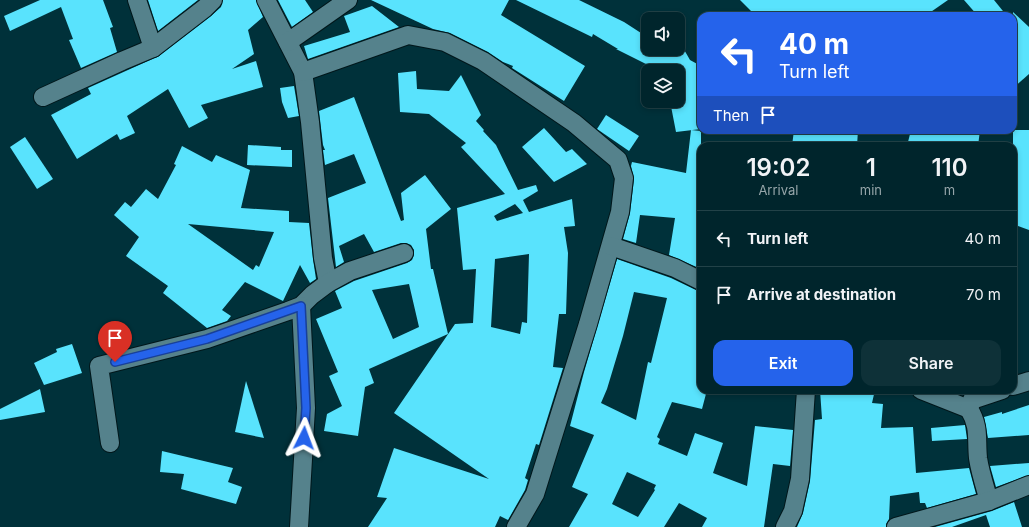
<!DOCTYPE html>
<html lang="en">
<head>
<meta charset="utf-8">
<style>
	:root { --surface:#00252c; --page:#0e3138; --text:#f1f3f6; --muted:#95a5a9; --line:#224248; --accent:#2563eb }
	body { margin:0; font-family:Inter,sans-serif; background:var(--page); color:var(--text); height:100vh; display:flex; flex-direction:column; font-size:15px; white-space:nowrap }
	* { box-sizing:border-box; margin:0 }
	p { font-size:13px; color:var(--muted) }
	.icon { flex:none; width:22px; height:22px; fill:none; stroke:currentColor; stroke-width:2; stroke-linecap:round; stroke-linejoin:round }
	.map { position:relative; flex:1; overflow:hidden }
	.sheet { position:absolute; left:697px; top:142px; width:320px; height:252px; display:flex; flex-direction:column; background:var(--surface); border-radius:12px; box-shadow:0 2px 6px #0003,0 0 0 1px var(--line) }
	.sheet>* { flex:none }
	.guide { position:absolute; left:697px; top:12px; width:320px; height:122px; border-radius:12px; box-shadow:0 2px 6px #0003,0 0 0 1px var(--line); background:#2563eb; color:#fff; overflow:hidden }
	.controls { position:absolute; left:641px; top:12px; display:grid; gap:8px }
	.controls a { display:grid; place-items:center; width:44px; height:44px; border-radius:8px; background:var(--surface); box-shadow:0 2px 6px #0003,0 0 0 1px var(--line); font-size:20px }
	.pin { position:absolute; display:grid; place-items:center; width:34px; height:34px; color:#fff; margin:-41px -17px; border-radius:50% 50% 50% 0; rotate:-45deg; box-shadow:0 0 4px #0007 }
	.pin .icon { rotate:45deg }
	.me { position:absolute; width:44px; margin:-22px; rotate:3deg; stroke-linejoin:round; filter:drop-shadow(0 0 3px #0008) }
	.turn { display:flex; align-items:center; gap:14px; height:84px; padding:0 16px; font-size:18px }
	.turn .icon { width:52px; height:52px; stroke-width:2.5 }
	.turn b { display:block; font-size:28px; line-height:34px }
	.then { display:flex; align-items:center; height:38px; padding:0 16px; background:#0003; gap:8px; font-size:15px }
	.eta { display:flex; justify-content:space-evenly; align-items:center; height:68px; text-align:center }
	.eta b { font-size:24px; font-weight:600; line-height:28px }
	.cta { display:flex; gap:8px; margin-top:auto; padding:8px 16px }
	.cta a { flex:1; height:46px; border-radius:12px; background:var(--accent); color:#fff; font-size:16px; font-weight:600; line-height:46px; text-align:center }
	.cta a+a { background:var(--page); color:var(--text) }
	ul { padding:0; list-style:none }
	li { display:flex; align-items:center; gap:12px; height:56px; padding:0 16px; border-top:1px solid var(--line) }
	li div { flex:1 }
	li b { display:block; font-size:15px }
	li em { font-style:normal }
	.map>svg:first-child { display:block }
</style>
</head>
<body>
<div class="map">
<svg width="1029" height="527" viewBox="0 0 1029 527">
	<rect width="100%" height="100%" fill="#00313a"/>
	<!-- building -->
	<g fill="#59e3fd" fill-rule="evenodd">
		<path d="M40 0H103L113 27 110 28 117 52 81 68 69 40 73 39 61 7 10 31 4 16Z"/>
		<path d="M148 0H198L158 31Z"/>
		<path d="M223 0H256L263 17 248 30 254 54 232 69 256 61 263 87 201 105 208 118 189 128 168 89 127 116 135 133 120 140 117 134 77 159 51 115 91 94 88 88 159 56 211 16 221 7Z"/>
		<path d="M278 0H305L313 12 292 27Z"/>
		<path d="M371 0H509L501 15 585 66 564 101 512 68 513 66 503 62 488 52 450 33 433 29Z"/>
		<path d="M516 0H579L624 22 641 33 640 35 648 39V49H668L678 54V39L690 60 701 66V71H696L701 79V129L676 132 670 101H678V71H660L616 49H618L593 34 592 37Z"/>
		<path d="M740 0H948L925 16H756Z"/>
		<path d="M964 0H994L1007 16H978Z"/>
		<path d="M372 6 399 27 308 59 304 46 350 32 344 16Z"/>
		<path d="M1013 12 1029 27V74L1013 88Z"/>
		<path d="M416 71 417 89 449 91 461 75 481 115 476 121 484 130 483 131 496 145 518 190 536 185 538 191 523 200 529 212 572 199 575 226 564 227 568 253 566 314H559L553 367 563 368 539 445 536 444 525 478 528 480 525 490 508 520 500 516 495 527H368L387 498 377 497 394 448 489 479 394 413 455 324 473 323 476 269 463 270 457 208 505 194 461 147 466 143 429 114 400 112 398 73ZM515 204 523 213 497 221 494 216ZM529 254 527 323 522 322 520 334 491 327 495 259Z"/>
		<path d="M294 86 299 116 288 118 282 102 280 88Z"/>
		<path d="M354 97 401 221 404 220 401 193 425 175 451 209 426 229 431 269H433L448 334 369 369 374 383 365 387 358 436 324 431 327 414 342 406 329 376 338 372 316 319 342 308 335 291 354 281 407 263 412 260 414 255V250L411 245 406 243H401L374 252 364 234 339 246 344 262 336 267 328 198 366 183 354 154 325 165 323 150H325L323 145 319 111ZM409 284 419 327 393 339 372 290Z"/>
		<path d="M606 115 639 136 629 151 597 129Z"/>
		<path d="M544 128 566 152 572 149 587 164 554 182 522 147Z"/>
		<path d="M691 130 701 131V269L669 255 675 218 640 215 636 243 623 239 630 213 634 179 631 166 632 162 686 173Z"/>
		<path d="M794 130H858L857 146H792Z"/>
		<path d="M911 130H980L978 146H907Z"/>
		<path d="M1013 130H1029V230L1013 224Z"/>
		<path d="M25 137 53 179 37 189 10 147Z"/>
		<path d="M248 145 281 147V150H292V167L247 165Z"/>
		<path d="M182 146 212 162 216 155 250 170 241 208 289 211V222L309 223 313 259 316 279 310 283 300 265 283 301 245 282 222 310 231 316 227 321 207 328 163 293 168 286 126 256 139 237 114 215 125 202 131 207 146 189 158 199 176 165 174 164ZM188 224 274 232 259 267 256 265 253 270Z"/>
		<path d="M617 259 671 278 696 290 701 291V390H707L702 409 672 402 657 437 660 439 658 444 687 456 695 433 723 443 713 473 747 486 755 426 793 430 790 466 773 464 764 527H702L707 518 679 503 664 527H569L588 494 572 487 594 435 570 426 584 372ZM634 292 667 298 651 363 648 362 636 420 601 403 607 389 623 336ZM627 472 656 485 654 489 655 490 638 517 612 504Z"/>
		<path d="M72 344 82 373 44 385 34 363 57 352 56 349Z"/>
		<path d="M246 381 264 438 235 432Z"/>
		<path d="M40 389 45 412 0 420V409Z"/>
		<path d="M820 390H875L872 403 883 404 881 428 913 427 916 473 969 468 976 494 927 508 925 503H920L919 492 890 496 889 519 886 524V527H797L803 513 810 481 815 420 822 419Z"/>
		<path d="M1029 405V435L988 438 984 417 1002 412V414Z"/>
		<path d="M965 425 967 439 932 441 931 428Z"/>
		<path d="M162 451 233 468 228 482 242 487 236 504 181 489 184 474 160 472Z"/>
		<path d="M1029 463V475L996 487 990 466Z"/>
		<path d="M1014 502 1022 527H990L986 515 952 527H935L992 511Z"/>
	</g>
	<g fill="none" stroke-linecap="round" stroke-linejoin="round">
		<!-- minor casing -->
		<g stroke="#01171b" stroke-width="20">
			<g id="minor">
				<path d="M137 0 153 48"/>
				<path d="M266 0 303 72 310 122 323 258 328 283"/>
				<path d="M288 42 348 0"/>
				<path d="M303 72 408 35 445 42 483 61 574 123 618 160 624 178 620 212 588 324 535 494 516 527"/>
				<path d="M43 97 122 61 153 48 205 8 213 0"/>
				<path d="M611 246 675 268 701 281"/>
				<path d="M1013 386 1029 381"/>
				<path d="M921 390 969 409"/>
				<path d="M110 443 99 366 207 339 288 311 301 306 312 295 328 283 350 271 404 253"/>
				<path d="M989 501C985 487 980 472 978 458 976 438 980 427 969 409L972 400 1002 390"/>
				<path d="M299 527 306 408 301 306"/>
				<path d="M785 527 793 511 800 479 806 390"/>
				<path d="M896 527 989 501 1029 485"/>
			</g>
		</g>
		<!-- minor -->
		<use href="#minor" stroke="#55828c" stroke-width="18"/>
	</g>
	<g fill="none" stroke-linecap="round" stroke-linejoin="round">
		<!-- route casing -->
		<g stroke="#184099" stroke-width="10">
			<path id="route" d="M115 362 207 339 301 306 306 408 304 438"/>
		</g>
		<!-- route -->
		<use href="#route" stroke="#2563eb" stroke-width="7"/>
	</g>
</svg>
<div class="controls">
<a><svg class="icon" aria-label="sound" viewBox="0 0 24 24"><path d="M4 9h4l5-4v14l-5-4H4zM17 9q2 3 0 6"/></svg></a>
<a><svg class="icon" aria-label="layers" viewBox="0 0 24 24"><path d="M12 4l9 5-9 5-9-5zM3 14l9 5 9-5"/></svg></a>
</div>
<div class="pin" style="left:115px;top:362px;background:#d93025"><svg class="icon" aria-label="arrive" viewBox="0 0 24 24"><path d="M6 21V4h12l-3 4 3 4H6"/></svg></div>
<svg class="me" style="left:304px;top:438px" viewBox="-20 -20 40 40"><path d="M0-17L14 15 0 8-14 15z" fill="#2563eb" stroke="#fff" stroke-width="4"/></svg>
<div class="guide">
<div class="turn"><svg class="icon" aria-label="left" viewBox="0 0 24 24"><path d="M17 20v-9H6M10 6l-5 5 5 5"/></svg><div><b>40 m</b>Turn left</div></div>
<div class="then">Then<svg class="icon" aria-label="arrive" viewBox="0 0 24 24"><path d="M6 21V4h12l-3 4 3 4H6"/></svg></div>
</div>
<section class="sheet">
<div class="eta">
<div><b>19:02</b><p>Arrival</p></div>
<div><b>1</b><p>min</p></div>
<div><b>110</b><p>m</p></div>
</div>
<ul>
<li><svg class="icon" aria-label="left" viewBox="0 0 24 24"><path d="M17 20v-9H6M10 6l-5 5 5 5"/></svg><div><b>Turn left</b></div><em>40 m</em></li>
<li><svg class="icon" aria-label="arrive" viewBox="0 0 24 24"><path d="M6 21V4h12l-3 4 3 4H6"/></svg><div><b>Arrive at destination</b></div><em>70 m</em></li>
</ul>
<div class="cta"><a>Exit</a><a>Share</a></div>
</section>
</div>
</body>
</html>
